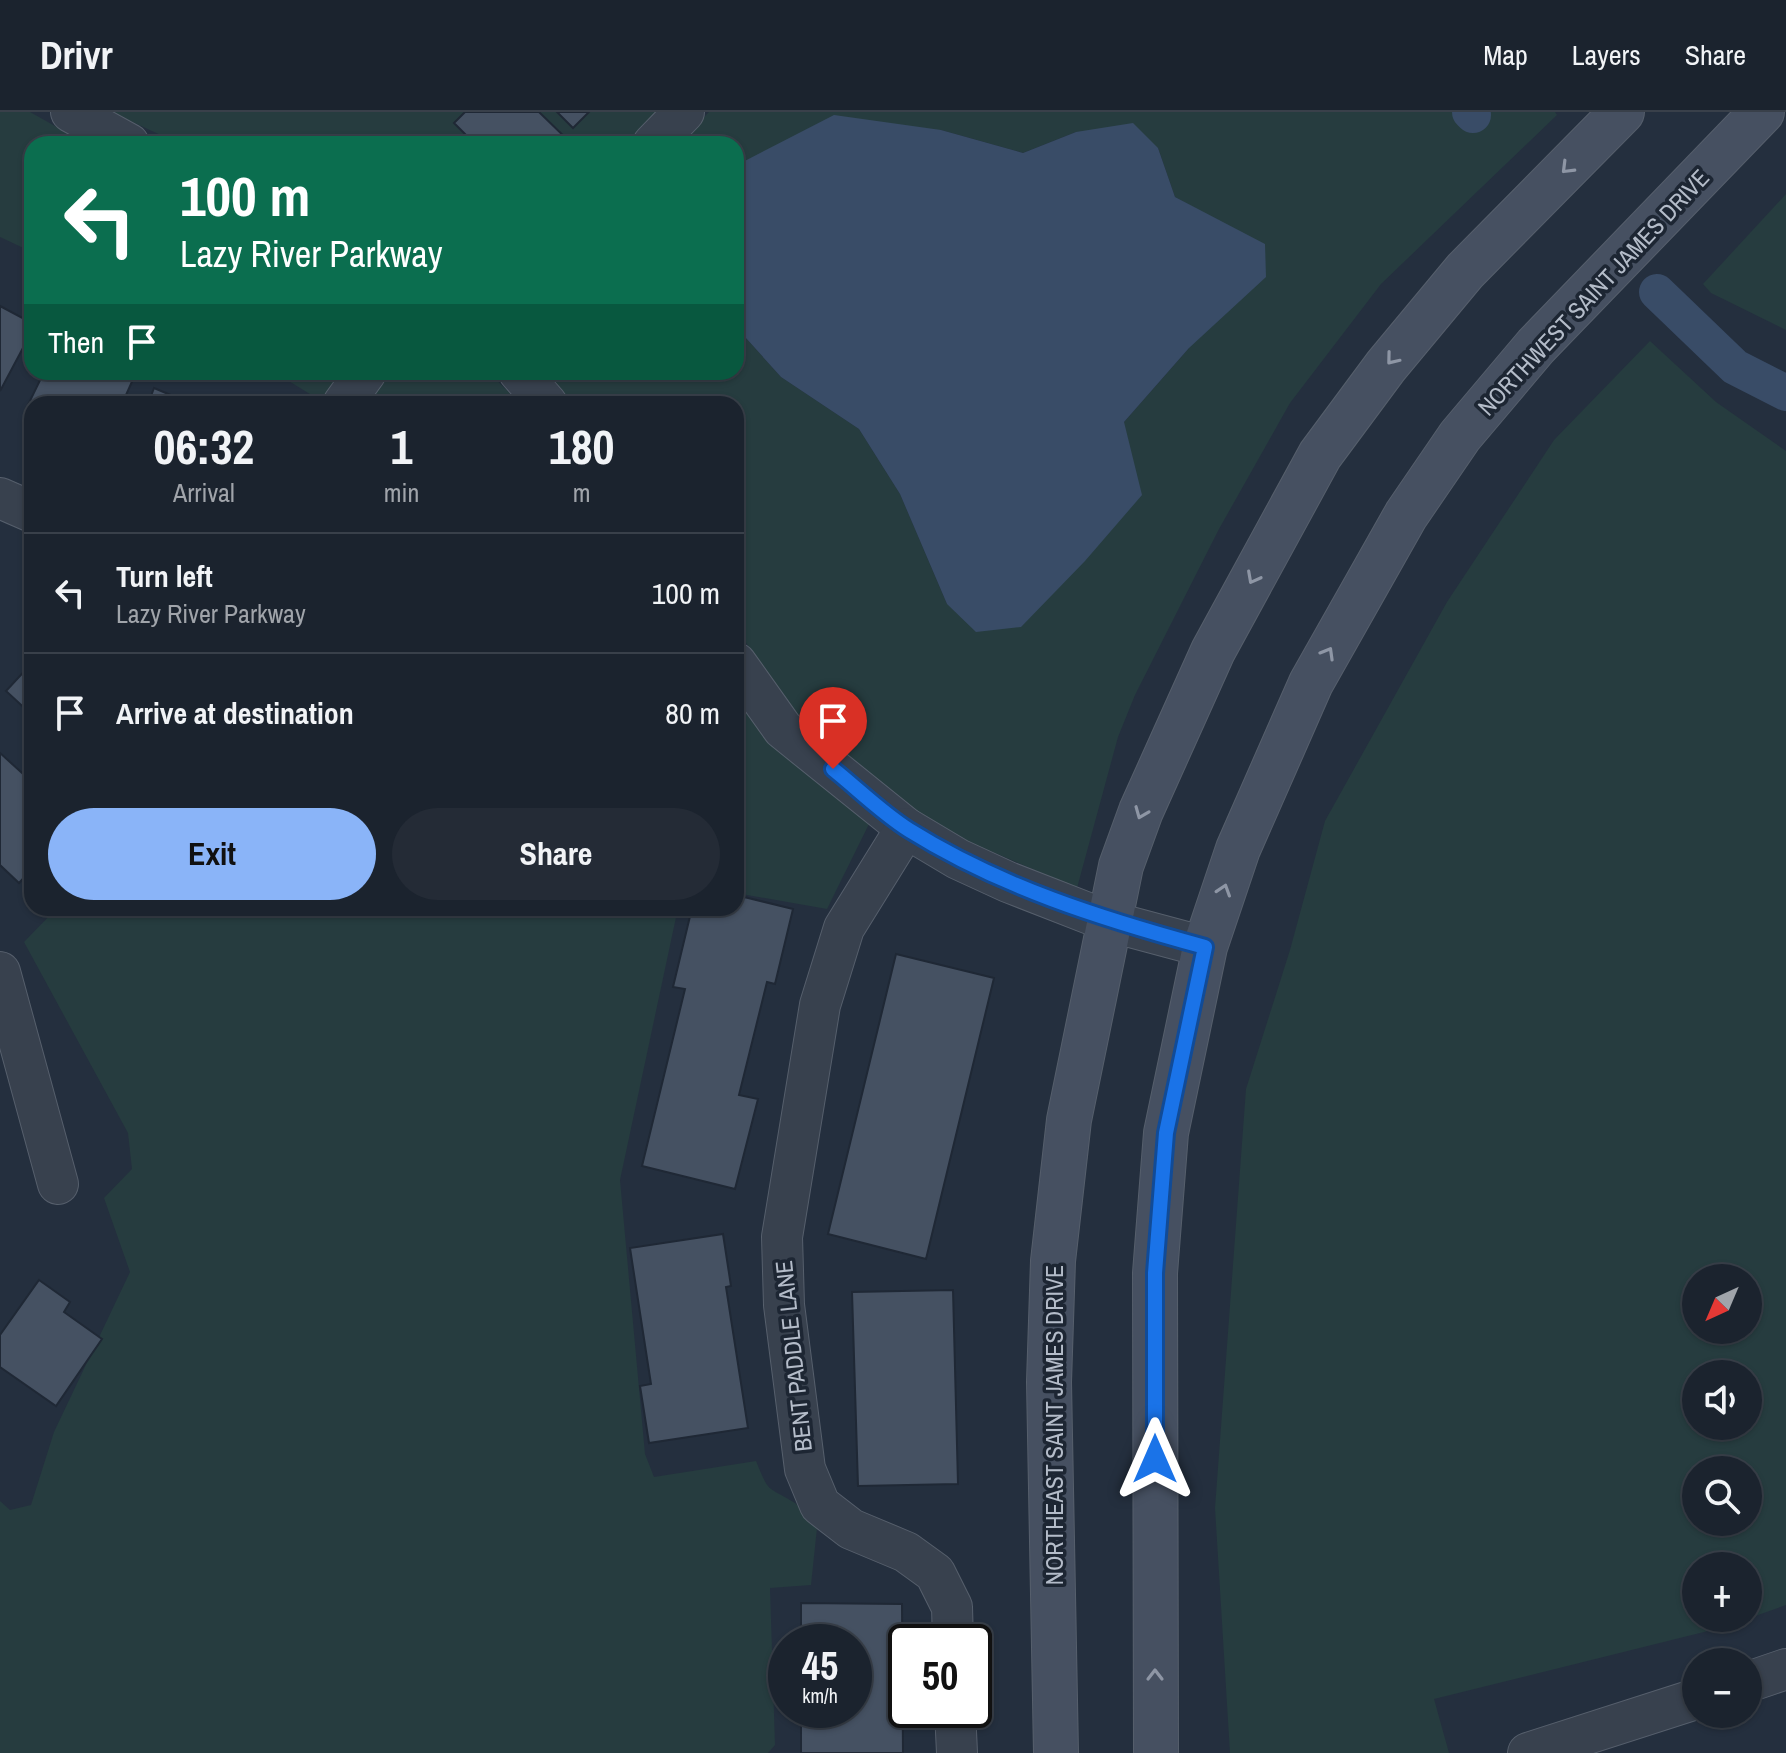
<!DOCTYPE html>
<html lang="en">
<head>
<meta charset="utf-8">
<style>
	:root { --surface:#1b232e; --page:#242b36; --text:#f1f3f6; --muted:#a0a4aa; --line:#39404a; --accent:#8ab4f8 }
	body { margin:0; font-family:"Archivo Narrow",sans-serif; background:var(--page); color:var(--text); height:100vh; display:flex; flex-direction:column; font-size:30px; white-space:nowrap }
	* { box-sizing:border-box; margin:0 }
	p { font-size:26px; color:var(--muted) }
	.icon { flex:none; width:44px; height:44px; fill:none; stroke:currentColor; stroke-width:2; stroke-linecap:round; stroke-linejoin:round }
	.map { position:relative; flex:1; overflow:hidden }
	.drawer { position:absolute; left:24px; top:284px; width:720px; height:520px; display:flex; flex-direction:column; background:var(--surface); border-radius:24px; box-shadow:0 2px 6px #0004,0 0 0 2px var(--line) }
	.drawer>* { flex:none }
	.banner { position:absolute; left:24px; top:24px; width:720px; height:244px; border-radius:24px; box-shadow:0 2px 6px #0004,0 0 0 2px var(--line); background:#0b6e4f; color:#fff; overflow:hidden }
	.needle { width:52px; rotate:224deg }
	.fabs { position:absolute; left:1682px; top:1152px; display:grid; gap:16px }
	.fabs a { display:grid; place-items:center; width:80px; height:80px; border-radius:50%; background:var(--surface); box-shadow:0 2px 6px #0004,0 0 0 2px var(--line); font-size:40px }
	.speed { position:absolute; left:768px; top:1512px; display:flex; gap:16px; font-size:40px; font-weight:700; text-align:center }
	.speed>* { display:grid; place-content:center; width:104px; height:104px; border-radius:50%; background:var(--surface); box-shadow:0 2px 6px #0004,0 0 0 2px var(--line); line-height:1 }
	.speed small { font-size:20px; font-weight:400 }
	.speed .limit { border:4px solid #111; border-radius:12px; background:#fff; color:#111 }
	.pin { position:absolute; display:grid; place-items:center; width:68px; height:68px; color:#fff; margin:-82px -34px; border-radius:50% 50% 50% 0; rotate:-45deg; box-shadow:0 0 8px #0007 }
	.pin .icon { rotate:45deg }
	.me { position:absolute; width:88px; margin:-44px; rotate:0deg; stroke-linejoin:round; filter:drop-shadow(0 0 6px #0008) }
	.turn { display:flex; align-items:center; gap:28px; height:168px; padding:0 24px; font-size:36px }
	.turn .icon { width:104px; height:104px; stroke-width:2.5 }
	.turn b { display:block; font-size:56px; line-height:68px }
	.then { display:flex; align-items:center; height:76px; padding:0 24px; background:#0003; gap:16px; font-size:30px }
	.eta { display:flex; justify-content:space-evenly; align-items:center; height:136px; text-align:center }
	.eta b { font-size:48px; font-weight:800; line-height:56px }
	.button { display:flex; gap:16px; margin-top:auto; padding:16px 24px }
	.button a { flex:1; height:92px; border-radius:48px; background:var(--accent); color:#111; font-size:32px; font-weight:800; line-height:92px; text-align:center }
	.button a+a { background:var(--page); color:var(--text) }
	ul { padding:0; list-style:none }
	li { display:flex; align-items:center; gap:24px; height:120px; padding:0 24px; border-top:2px solid var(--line) }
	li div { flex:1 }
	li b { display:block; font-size:30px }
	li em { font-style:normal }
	header { display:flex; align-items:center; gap:48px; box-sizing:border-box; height:112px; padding:0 40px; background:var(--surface); border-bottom:2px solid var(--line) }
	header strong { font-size:38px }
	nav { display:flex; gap:44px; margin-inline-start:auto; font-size:28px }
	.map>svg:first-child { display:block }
</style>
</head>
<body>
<header>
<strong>Drivr</strong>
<nav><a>Map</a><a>Layers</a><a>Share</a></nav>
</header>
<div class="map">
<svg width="1786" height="1641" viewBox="0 0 1786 1641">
	<rect width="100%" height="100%" fill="#242f3e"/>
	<!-- green -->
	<g fill="#263c3f" fill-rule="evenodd">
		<path d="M0 0H30L87 32H32V140L0 125Z"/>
		<path d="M111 0H659L628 32H180Z"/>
		<path d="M709 0H1555L1557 3 1381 172 1290 291 1219 417 1135 583 1118 625 1077 776 969 730 918 700 798 603 736 517V292H573L545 260H736V215L781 265 859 317 900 382 947 492 1124 310 1189 236 1216 108 1175 85 1158 36 1076 20 1023 41 941 18 737 53 736 58V32H678Z"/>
		<path d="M1786 82V218L1711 181 1703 172Z"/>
		<path d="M1650 229 1716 290 1786 339V1493L1724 1515 1434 1587 1449 1641H1230L1215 1396 1246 977 1290 838 1325 709 1447 490 1554 328ZM1748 1166V1218H1696V1166ZM1748 1262V1314H1696V1262ZM1696 1358H1748V1410H1696ZM1696 1454H1748V1506H1696Z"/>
		<path d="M274 260H344L323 290Z"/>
		<path d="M388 260H488L521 292H365Z"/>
		<path d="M736 585 869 712 827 797 736 781Z"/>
		<path d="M57 796H678L620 1068 645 1342 654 1365 756 1349C770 1383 766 1373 795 1391 799 1394 811 1410 817 1416L811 1473 770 1476 775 1633 768 1641H0V1389L10 1398 31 1393 54 1320 130 1160 104 1086 132 1057 128 1021 24 830Z"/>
	</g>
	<!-- water -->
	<path fill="#394c67" d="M834 3 941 18 1023 41 1076 20 1133 11 1158 36 1175 85 1265 132 1266 165 1189 236 1124 310 1142 383 1085 449 1021 515 976 520 947 492 900 382 859 317 781 265 736 215 737 53Z"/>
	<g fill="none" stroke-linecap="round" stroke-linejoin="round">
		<!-- canal -->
		<g stroke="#394c67" stroke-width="36">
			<path d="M1470 0 1473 3"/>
			<path d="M1657 180 1735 255 1786 281"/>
		</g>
	</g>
	<!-- building -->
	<g fill="#455162" stroke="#1f2835" stroke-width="2">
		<path d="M465 0H539L572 32H475L454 11Z"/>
		<path d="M557 0H589L573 16Z"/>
		<path d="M0 194 32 211V219L0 279Z"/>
		<path d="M44 260H128L135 263 122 292H32V303L25 299Z"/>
		<path d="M154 276 192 292H148Z"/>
		<path d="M31 552 32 553V603L6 579Z"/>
		<path d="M0 641 32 670V757L19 771 0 753Z"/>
		<path d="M736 783 793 797 775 872 767 870 739 983 758 987 735 1077 642 1054 685 877 673 875 692 796H736Z"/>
		<path d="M896 842 994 866 926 1147 828 1122Z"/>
		<path d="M723 1122 731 1174 726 1175 748 1316 649 1331 640 1274 651 1272 630 1136Z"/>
		<path d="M39 1168 70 1190 64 1200 102 1227 56 1294 0 1255V1223Z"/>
		<path d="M953 1178 958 1372 858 1374 852 1180Z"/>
		<path d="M801 1491 902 1492 903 1641H801V1598H854V1530H801Z"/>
	</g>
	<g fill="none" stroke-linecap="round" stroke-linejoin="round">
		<!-- street casing -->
		<g stroke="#565f6c" stroke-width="42">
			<g id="street">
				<path d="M71 0 129 32"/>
				<path d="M653 32 684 0"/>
				<path d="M519 260 547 292"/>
				<path d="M343 292 366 260"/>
				<path d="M0 386 32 400"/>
				<path d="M736 551 783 617 906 716 958 747 1008 770 1108 809 1205 835"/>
				<path d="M906 716 844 816 820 893 782 1125 784 1193 805 1357 820 1393 851 1417 906 1440 935 1461 952 1495 953 1530"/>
				<path d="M0 860 58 1072"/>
				<path d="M1748 1570 1786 1557"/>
				<path d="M955 1598 957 1641"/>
				<path d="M1528 1641 1696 1587"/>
			</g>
		</g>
		<!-- secondary casing -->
		<g stroke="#565f6c" stroke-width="46">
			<g id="secondary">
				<path d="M1056 1641 1049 1270 1053 1149 1069 1008 1121 754 1141 699 1213 539 1320 343 1386 254 1465 159 1622 0"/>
				<path d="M1156 1641 1155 1161 1166 1021 1205 835 1238 737 1311 571 1406 403 1460 324 1536 234 1762 0"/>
			</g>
		</g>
		<!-- street -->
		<use href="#street" stroke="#38414e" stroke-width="40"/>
		<!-- secondary -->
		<use href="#secondary" stroke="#465061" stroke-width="44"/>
	</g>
	<!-- one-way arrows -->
	<defs><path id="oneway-chevron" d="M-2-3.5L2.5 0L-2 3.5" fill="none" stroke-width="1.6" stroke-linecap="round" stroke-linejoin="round" transform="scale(2)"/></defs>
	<g stroke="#8e96a5">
		<use href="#oneway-chevron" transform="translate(1567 56) rotate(135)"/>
		<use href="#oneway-chevron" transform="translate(1392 247) rotate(129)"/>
		<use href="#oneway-chevron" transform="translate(1253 466) rotate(118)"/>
		<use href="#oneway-chevron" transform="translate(1328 541) rotate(-60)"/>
		<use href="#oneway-chevron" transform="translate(1141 701) rotate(112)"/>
		<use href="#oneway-chevron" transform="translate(1224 778) rotate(-72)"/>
		<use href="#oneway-chevron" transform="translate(1155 1563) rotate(-90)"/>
	</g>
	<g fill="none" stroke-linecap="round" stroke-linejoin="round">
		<!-- route casing -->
		<g stroke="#114b97" stroke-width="20">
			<path id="route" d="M833 657C858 677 882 701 909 718 1000 775 1102 807 1205 835L1166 1021 1155 1161V1347"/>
		</g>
		<!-- route -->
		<use href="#route" stroke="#1a73e8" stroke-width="14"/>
	</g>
	<g text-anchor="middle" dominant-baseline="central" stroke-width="7" stroke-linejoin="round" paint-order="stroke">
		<!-- street labels -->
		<g font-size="24" fill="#b4bcc9" stroke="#1d2633">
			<text transform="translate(1593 180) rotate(-47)">NORTHWEST SAINT JAMES DRIVE</text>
			<text transform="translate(793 1244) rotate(-96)">BENT PADDLE LANE</text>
			<text transform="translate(1054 1313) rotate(-90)">NORTHEAST SAINT JAMES DRIVE</text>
		</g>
	</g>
</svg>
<div class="fabs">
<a><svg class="needle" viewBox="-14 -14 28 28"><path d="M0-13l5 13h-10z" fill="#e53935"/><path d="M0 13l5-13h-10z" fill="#a0a4aa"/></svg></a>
<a><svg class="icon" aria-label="sound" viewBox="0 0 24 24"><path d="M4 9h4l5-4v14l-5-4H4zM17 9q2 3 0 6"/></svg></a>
<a><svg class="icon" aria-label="search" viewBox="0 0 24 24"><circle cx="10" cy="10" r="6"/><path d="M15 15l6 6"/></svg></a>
<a>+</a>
<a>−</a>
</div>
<div class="speed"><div>45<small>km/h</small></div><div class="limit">50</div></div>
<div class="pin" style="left:833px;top:657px;background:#d93025"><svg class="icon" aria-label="arrive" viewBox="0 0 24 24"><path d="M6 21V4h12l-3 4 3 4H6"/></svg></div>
<svg class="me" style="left:1155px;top:1347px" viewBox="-20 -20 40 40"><path d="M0-17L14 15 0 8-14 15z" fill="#1a73e8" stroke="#fff" stroke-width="4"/></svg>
<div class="banner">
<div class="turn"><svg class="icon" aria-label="left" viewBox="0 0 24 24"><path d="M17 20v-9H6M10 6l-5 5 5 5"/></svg><div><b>100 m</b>Lazy River Parkway</div></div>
<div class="then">Then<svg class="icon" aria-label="arrive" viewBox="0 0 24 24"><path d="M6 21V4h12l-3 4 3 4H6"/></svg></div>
</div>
<section class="drawer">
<div class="eta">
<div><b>06:32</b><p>Arrival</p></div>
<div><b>1</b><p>min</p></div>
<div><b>180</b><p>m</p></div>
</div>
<ul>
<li><svg class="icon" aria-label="left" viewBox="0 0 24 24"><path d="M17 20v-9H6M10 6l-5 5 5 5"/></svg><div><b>Turn left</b><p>Lazy River Parkway</p></div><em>100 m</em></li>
<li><svg class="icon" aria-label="arrive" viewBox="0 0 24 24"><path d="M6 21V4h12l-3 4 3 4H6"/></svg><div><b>Arrive at destination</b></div><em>80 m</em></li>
</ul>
<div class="button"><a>Exit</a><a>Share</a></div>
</section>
</div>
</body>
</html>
